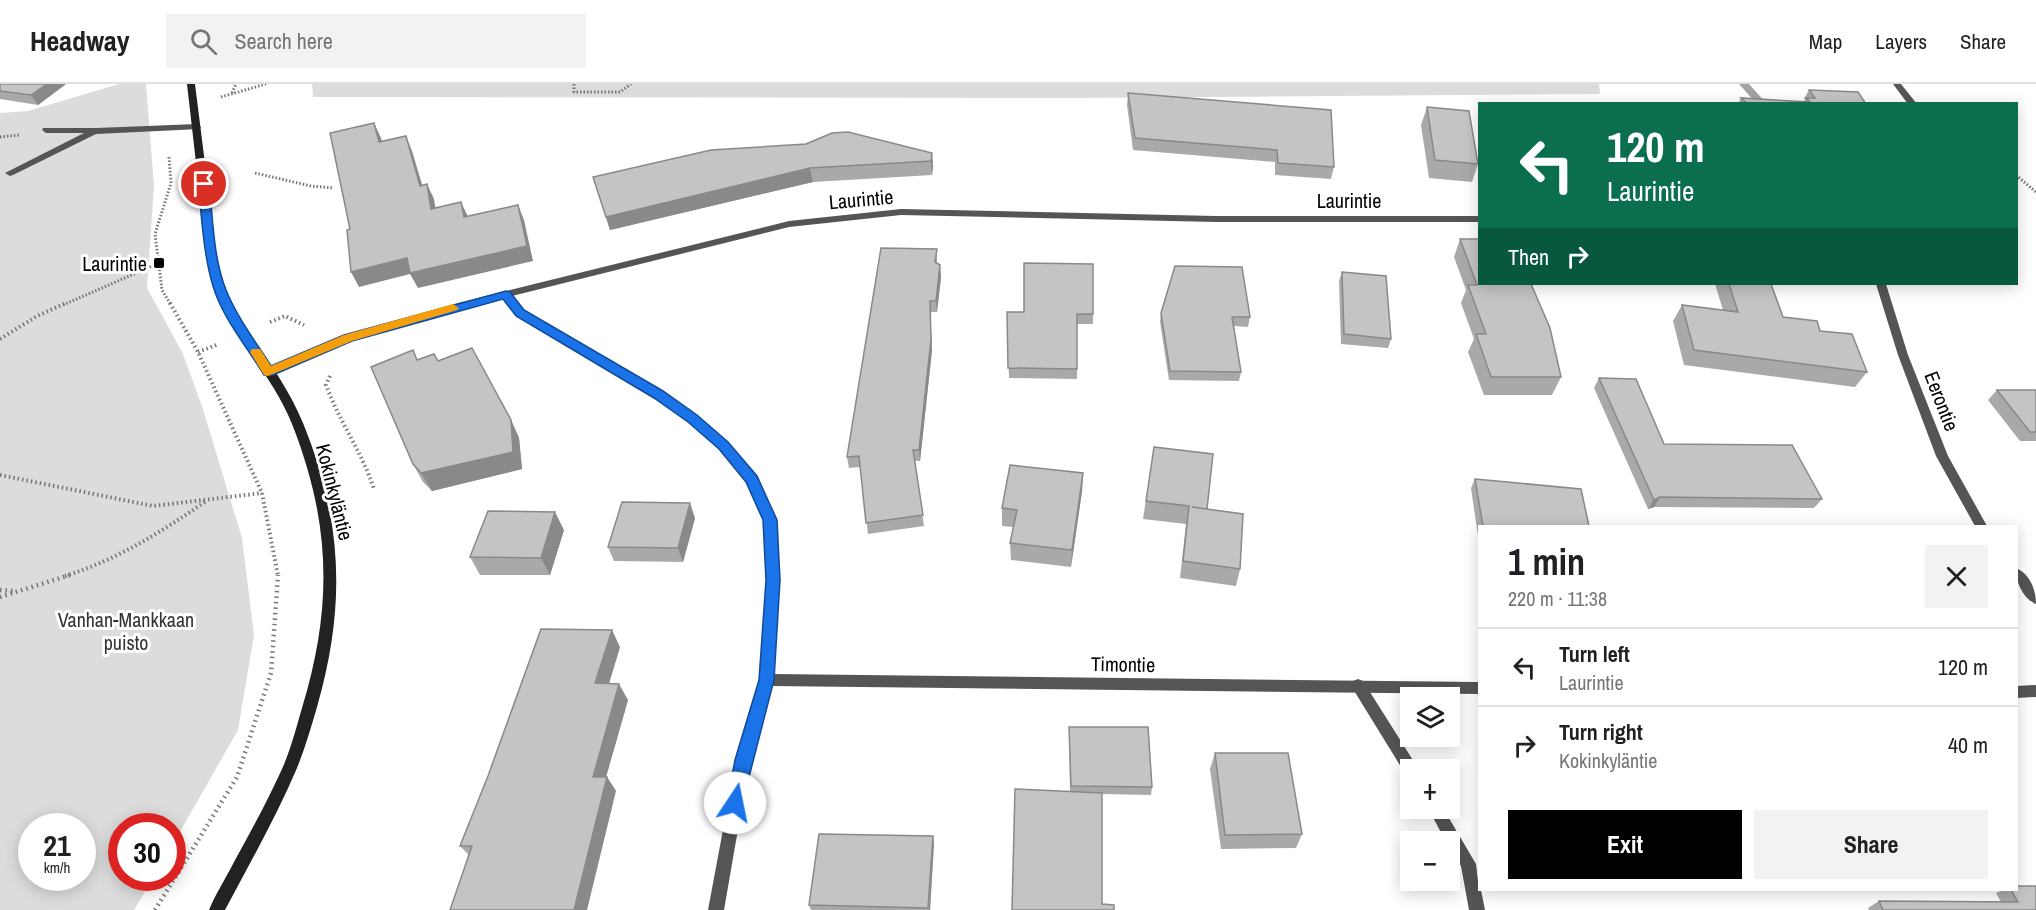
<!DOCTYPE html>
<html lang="en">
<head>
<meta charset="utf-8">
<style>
	:root { --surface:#fff; --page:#f2f2f2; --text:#202124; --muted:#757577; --line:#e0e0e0; --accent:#000 }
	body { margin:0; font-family:"Archivo Narrow",sans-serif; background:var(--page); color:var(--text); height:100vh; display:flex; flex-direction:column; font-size:22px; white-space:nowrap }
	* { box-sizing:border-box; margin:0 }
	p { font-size:20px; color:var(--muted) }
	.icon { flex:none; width:33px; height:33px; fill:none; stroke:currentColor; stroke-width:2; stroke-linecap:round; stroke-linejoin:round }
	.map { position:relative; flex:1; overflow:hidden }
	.sheet { position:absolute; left:1478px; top:441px; width:540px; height:366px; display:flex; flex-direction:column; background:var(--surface); border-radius:0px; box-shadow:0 3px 15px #0003 }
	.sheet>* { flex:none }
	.guide { position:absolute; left:1478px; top:18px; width:540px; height:183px; border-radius:0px; box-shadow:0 3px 15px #0003; background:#0b6e4f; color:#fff; overflow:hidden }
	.buttons { position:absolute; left:1400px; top:603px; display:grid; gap:12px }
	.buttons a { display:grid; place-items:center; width:60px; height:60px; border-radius:0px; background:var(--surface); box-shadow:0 3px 15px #0003; font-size:30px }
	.speed { position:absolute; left:18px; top:729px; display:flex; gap:12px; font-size:30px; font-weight:700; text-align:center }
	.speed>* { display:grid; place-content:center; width:78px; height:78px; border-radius:50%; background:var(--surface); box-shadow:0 3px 15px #0003; line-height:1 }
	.speed small { font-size:15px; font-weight:400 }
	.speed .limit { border:9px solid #d22; background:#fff; color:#111 }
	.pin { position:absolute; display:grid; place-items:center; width:51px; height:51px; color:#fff; margin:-26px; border:3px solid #fff; border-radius:50%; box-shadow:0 2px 6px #0007 }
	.me { position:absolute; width:66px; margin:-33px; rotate:11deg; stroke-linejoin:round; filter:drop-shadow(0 0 4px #0008) }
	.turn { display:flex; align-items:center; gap:21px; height:126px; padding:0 30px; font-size:27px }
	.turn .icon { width:78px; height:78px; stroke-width:2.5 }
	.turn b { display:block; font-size:42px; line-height:51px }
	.then { display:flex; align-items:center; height:57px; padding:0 30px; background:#0003; gap:12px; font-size:22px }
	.round { display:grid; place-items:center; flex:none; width:63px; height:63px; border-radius:0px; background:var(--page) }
	.head { display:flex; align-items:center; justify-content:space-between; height:102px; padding:0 30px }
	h1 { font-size:36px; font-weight:700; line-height:45px }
	.action { display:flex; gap:12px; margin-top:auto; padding:12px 30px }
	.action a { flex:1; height:69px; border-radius:0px; background:var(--accent); color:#fff; font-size:24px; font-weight:700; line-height:69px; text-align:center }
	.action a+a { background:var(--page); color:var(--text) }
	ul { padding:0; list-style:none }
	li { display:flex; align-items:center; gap:18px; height:78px; padding:0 30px; border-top:2px solid var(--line) }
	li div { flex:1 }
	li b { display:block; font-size:22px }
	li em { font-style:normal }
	header { display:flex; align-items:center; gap:36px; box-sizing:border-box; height:84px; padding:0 30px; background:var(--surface); border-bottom:2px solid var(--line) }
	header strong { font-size:28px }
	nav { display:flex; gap:33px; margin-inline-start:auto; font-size:21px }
	.search { width:420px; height:54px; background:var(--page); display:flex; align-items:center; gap:15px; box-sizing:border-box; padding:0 21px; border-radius:0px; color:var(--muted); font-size:22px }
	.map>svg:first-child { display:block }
</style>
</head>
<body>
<header>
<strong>Headway</strong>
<div class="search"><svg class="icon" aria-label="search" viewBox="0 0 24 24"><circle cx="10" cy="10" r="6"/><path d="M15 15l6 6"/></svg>Search here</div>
<nav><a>Map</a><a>Layers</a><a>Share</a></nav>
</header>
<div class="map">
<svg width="2036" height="826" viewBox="0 0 2036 826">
	<rect width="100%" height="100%" fill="#fff"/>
	<!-- green -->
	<g fill="#dcdcdc" fill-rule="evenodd">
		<path d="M119 0H146L154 102 147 204 182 268 202 322 242 454 254 551 238 646 173 760 172 742H122V794H153L134 826H0V29L28 27ZM32 742H82V794H32Z"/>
		<path d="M312 0H1599L1600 10 1073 14 313 13Z"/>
	</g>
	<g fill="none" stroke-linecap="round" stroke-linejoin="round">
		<!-- stream -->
		<path fill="#a3a3a3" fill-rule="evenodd" d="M1739 0H1749L1767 20H1757Z"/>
		<!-- path-far2 -->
		<g stroke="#777" stroke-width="3" stroke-dasharray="1.5 2" stroke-linecap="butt">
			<path d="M574 0V8H620L631 0"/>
			<path d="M232 9 236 0"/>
			<path d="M221 13 266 0"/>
			<path d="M0 53 19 51"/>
			<path d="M169 73 171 99 155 150 162 206 171 221"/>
			<path d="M255 89 311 102 334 104"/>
			<path d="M2016 91 2036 108"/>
			<path d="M63 221 159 179"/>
		</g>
		<!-- path-far1 -->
		<g stroke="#777" stroke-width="4" stroke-dasharray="1.5 3" stroke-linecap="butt">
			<path d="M170 219 198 268 262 409 278 492"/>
			<path d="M270 238 285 232 304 241"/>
			<path d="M0 255 37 232 66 219"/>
			<path d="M198 268 219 260"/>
			<path d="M330 292 326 301C339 337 362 368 374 405"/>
			<path d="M0 391 153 422 262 409"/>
			<path d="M65 492C119 475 159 449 205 418"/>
		</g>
		<!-- path -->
		<g stroke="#777" stroke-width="4.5" stroke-dasharray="1.5 4" stroke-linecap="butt">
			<path d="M0 506 13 507"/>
			<path d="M0 513 70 491"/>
			<path d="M155 826 237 693 271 589 278 491"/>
		</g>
		<!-- service -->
		<g fill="#555" fill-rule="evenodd">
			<path d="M197 40 201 43 200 45 96 50 13 91 10 92 5 89 84 49H46L42 46 43 44H96Z"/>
			<path d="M1358 595 1363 597 1416 681 1418 686H1410V692L1406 691 1353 605 1351 601 1353 597Z"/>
			<path d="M1428 724H1443L1476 780 1479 806H1481L1485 826H1469L1461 782 1449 762V758H1446Z"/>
		</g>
		<!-- minor -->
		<g fill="#555" fill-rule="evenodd">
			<path d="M1893 0H1901L1917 20H1908Z"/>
			<path d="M901 125 1216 132H1479V138H1216L901 131 789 143 512 212 524 227 662 308 697 332 727 359 756 393 776 436 779 496 773 590 1479 598V610L771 602 750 676 724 826H708L736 676 759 596 767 496 764 436 747 398 719 365 689 338 654 314 516 231 503 214 352 257 273 291 269 292 264 288 265 285 344 251 458 219 789 137Z"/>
			<path d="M1876 200H1886L1908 271 1948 372 1987 442H1975L1936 372 1898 271Z"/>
			<path d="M2016 484C2030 490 2036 506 2036 520 2022 514 2016 498 2016 484Z"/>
			<path d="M2036 601V613L2016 614V602Z"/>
		</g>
		<!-- secondary -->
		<path fill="#222" fill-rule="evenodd" d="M187 0H195L217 175C221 190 224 204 231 218 237 232 247 244 255 257 273 283 291 310 303 339 343 437 346 522 317 623 311 644 305 664 297 684 276 733 250 779 225 826H209C216 809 226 794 234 778 251 747 268 716 282 685 291 665 296 644 302 624 333 522 331 439 292 340 274 295 240 261 221 218 214 204 211 190 207 175Z"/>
	</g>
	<!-- wall -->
	<g fill="#a9a9a9">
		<path d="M0 0H66L38 21 0 15Z"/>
		<path d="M1809 6 1866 20H1738L1741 14 1804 18 1805 16 1804 15Z"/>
		<path d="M1128 9 1334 83 1331 95 1275 91V78L1133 66 1127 21Z"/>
		<path d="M1427 23 1478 80 1472 98 1429 94 1421 41Z"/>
		<path d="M932 69 933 82 932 91 813 98 610 146 593 93Z"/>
		<path d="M1460 155 1479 200H1533L1532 202 1561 293 1552 311H1484L1468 268 1474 255 1461 219 1466 206 1454 173Z"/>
		<path d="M937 165V179L940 181 941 193 937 228H930L932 266 920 377H915L924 442 868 450 860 383 849 384 847 373Z"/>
		<path d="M1342 188 1391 255 1388 264 1341 260 1339 197Z"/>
		<path d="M1715 200H1771L1783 233 1820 247 1867 288 1855 303 1684 281 1673 237 1682 221 1723 226Z"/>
		<path d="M1007 228 1093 230V240H1077V295L1009 294Z"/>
		<path d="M1161 229 1250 233 1248 243 1234 242 1241 288 1239 297 1169 296 1160 238Z"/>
		<path d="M418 275 438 277 511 336 519 354 522 385 432 407 423 398 413 380Z"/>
		<path d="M1599 294 1664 360 1822 415 1814 424 1654 423 1648 425 1594 304Z"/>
		<path d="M1997 306H2036V357H2020L1988 316Z"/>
		<path d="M1154 363 1207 425 1240 485 1236 502 1180 494 1186 440 1143 435Z"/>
		<path d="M1083 389 1082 407 1071 483 1011 476 1010 459 1014 443 1002 442V424Z"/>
		<path d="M1475 395 1589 442H1479V459L1471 404Z"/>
		<path d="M695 434 683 478 614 477 608 463Z"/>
		<path d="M564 446 550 491H480L470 473Z"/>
		<path d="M620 563 609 600 628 616 606 693H607L616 707 469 771 460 762Z"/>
		<path d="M1069 643 1152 703 1151 711 1102 710 1012 826 1070 708Z"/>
		<path d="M1215 669 1302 750 1296 764 1221 765 1210 685Z"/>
		<path d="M934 759 930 826H811L809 821Z"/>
		<path d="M2003 806H2016L2036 826H1869L1868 824 1879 817 2001 818 1996 809Z"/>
	</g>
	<!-- shaded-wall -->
	<g fill="#898989">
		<path d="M47 0H66L38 21 31 11Z"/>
		<path d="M374 39 381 54 386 73 379 58Z"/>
		<path d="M406 52 412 67 427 117 420 102Z"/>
		<path d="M932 69 933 82 932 91 931 77Z"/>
		<path d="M810 84 813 98 610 146 606 133Z"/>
		<path d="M427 100 434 115 438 140 431 125Z"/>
		<path d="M461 118 468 133H464Z"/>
		<path d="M518 121 524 136 533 177 418 204 410 190 359 203 351 188 407 174Z"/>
		<path d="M940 181 941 193 937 228 936 217Z"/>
		<path d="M930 228 932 266 920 377 919 366Z"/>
		<path d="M511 336 519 354 522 385 432 407 421 389Z"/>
		<path d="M1083 389 1082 407 1071 483 1072 466Z"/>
		<path d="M1660 413 1654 423 1648 425 1654 416Z"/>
		<path d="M690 419 695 434 683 478 678 464Z"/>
		<path d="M555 428 564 446 550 491 541 474Z"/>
		<path d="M612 546 620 563 604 615 595 599Z"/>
		<path d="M619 600 628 616 602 707 593 693Z"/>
		<path d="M607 693 616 707 587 826H574Z"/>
		<path d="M933 752 934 759 930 826H929Z"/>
	</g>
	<!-- building -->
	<g fill="#c4c4c4" stroke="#898989" stroke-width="1.5">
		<path d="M0 0H47L31 11 0 7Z"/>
		<path d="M1809 6 1858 8 1866 20H1748L1741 14 1810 18 1806 14H1815Z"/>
		<path d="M1128 9 1331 26 1334 83 1278 79 1277 66 1135 54Z"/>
		<path d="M1427 23 1469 27 1478 80 1435 76Z"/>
		<path d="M374 39 379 58 406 52 420 102 427 100 431 125 461 118 464 133 518 121 527 162 410 189 407 174 351 188 347 146 350 145 330 49Z"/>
		<path d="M848 48 932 69 931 77 810 84 606 133 593 93 711 66 806 60 832 49Z"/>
		<path d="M1460 155H1479V200H1531L1550 244 1561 293H1491L1476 250H1486L1468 201H1477Z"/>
		<path d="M881 164 937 165 935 178 940 181 936 217H930L931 255 919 366H913L923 431 866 439 859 372 847 373Z"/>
		<path d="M1024 179 1093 180V230H1077V285L1008 284 1007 228H1024Z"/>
		<path d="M1175 182 1242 183 1250 233H1232L1241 288 1170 287 1161 229Z"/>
		<path d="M1342 188 1386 192 1391 255 1344 250Z"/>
		<path d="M1729 200H1771L1783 233 1817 237 1820 247 1852 250 1867 288 1694 266 1682 221 1738 228Z"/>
		<path d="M472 264 511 336 513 368 421 389 413 380 371 283 413 266 417 276 434 270 438 277Z"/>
		<path d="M1599 294 1636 295 1664 360 1792 361 1822 415 1660 413 1654 416Z"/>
		<path d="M1997 306H2036V348H2030Z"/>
		<path d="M1154 363 1213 370 1207 425 1192 423 1243 430 1240 485 1183 477 1189 422 1146 417Z"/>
		<path d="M1010 381 1083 389 1072 466 1010 459 1017 426 1002 424Z"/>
		<path d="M1475 395 1581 405 1589 442H1483Z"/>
		<path d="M622 418 690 419 678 464 608 463Z"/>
		<path d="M488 427 555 428 541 474 470 473Z"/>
		<path d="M541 545 612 546 595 599 619 600 593 693H607L574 826H450L472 762H460L488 692Z"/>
		<path d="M1069 643H1148L1152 703 1071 702Z"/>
		<path d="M1215 669H1288L1302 750 1225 751Z"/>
		<path d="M1015 705 1102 709V820L1114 821V826H1012Z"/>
		<path d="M819 750 933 752 928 824 809 821Z"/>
		<path d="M2016 802H2036V826H1883L1879 817 2018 818 2011 806H2016Z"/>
	</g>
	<!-- route -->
	<path fill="#1a73e8" stroke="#114b97" stroke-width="1.5" d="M204 96 209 100C213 134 213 173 226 206 237 233 255 257 271 282L344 251 506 207 510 208 524 226 663 307 697 331 728 358 757 392 777 436 780 496 774 596 741 724 735 726 730 724 727 719 735 676 759 596 766 496 763 436 746 398 719 365 688 338 654 314 516 232 503 215 352 257 273 291H264C247 263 222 233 213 202 203 169 202 133 198 100Z"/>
	<!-- slow -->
	<path fill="#f59e0b" d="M453 220 459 224 457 226 352 257 268 292 264 291 250 268 252 265H260L271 282 344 251Z"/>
	<!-- markers -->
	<rect fill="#000" stroke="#fff" stroke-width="2" x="153" y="173" width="12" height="12" rx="3"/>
	<g text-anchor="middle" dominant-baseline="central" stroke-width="6" stroke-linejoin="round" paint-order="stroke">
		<!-- street labels -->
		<g font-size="20" fill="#000" stroke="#fff">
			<text transform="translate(861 115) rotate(-5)">Laurintie</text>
			<text x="1349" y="116">Laurintie</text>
			<text transform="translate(1942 317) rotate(69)">Eerontie</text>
			<text transform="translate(335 408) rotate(76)">Kokinkyläntie</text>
			<text transform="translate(1123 580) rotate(1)">Timontie</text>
		</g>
		<!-- poi labels -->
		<g font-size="20" fill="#000" stroke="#fff" text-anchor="end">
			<text x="147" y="179">Laurintie</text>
		</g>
		<!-- park labels -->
		<g font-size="20" fill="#333" stroke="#fff">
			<text x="126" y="535">Vanhan-Mankkaan<tspan x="126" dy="23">puisto</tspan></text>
		</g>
	</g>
</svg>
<div class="buttons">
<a><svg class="icon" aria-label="layers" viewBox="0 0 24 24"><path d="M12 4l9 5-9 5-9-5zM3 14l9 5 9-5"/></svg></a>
<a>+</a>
<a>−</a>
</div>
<div class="speed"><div>21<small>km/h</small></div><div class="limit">30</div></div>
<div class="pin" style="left:204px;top:100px;background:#d93025"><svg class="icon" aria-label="arrive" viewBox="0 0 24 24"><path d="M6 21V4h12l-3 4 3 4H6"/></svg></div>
<svg class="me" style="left:735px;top:719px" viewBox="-20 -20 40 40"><circle r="19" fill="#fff"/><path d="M0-13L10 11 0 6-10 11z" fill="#1a73e8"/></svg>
<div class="guide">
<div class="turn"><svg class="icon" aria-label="left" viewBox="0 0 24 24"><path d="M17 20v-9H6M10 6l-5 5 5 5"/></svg><div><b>120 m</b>Laurintie</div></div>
<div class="then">Then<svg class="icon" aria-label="right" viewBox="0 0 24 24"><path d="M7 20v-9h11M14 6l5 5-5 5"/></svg></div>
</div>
<section class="sheet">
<div class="head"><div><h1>1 min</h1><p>220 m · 11:38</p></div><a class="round"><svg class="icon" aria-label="close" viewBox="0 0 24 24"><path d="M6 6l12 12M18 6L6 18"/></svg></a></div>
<ul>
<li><svg class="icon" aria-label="left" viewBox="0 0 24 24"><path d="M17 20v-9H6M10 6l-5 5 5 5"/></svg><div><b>Turn left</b><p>Laurintie</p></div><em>120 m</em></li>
<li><svg class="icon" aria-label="right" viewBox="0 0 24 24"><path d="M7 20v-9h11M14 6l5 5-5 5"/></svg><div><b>Turn right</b><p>Kokinkyläntie</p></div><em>40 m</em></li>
</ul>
<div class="action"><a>Exit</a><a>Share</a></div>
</section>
</div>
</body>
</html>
